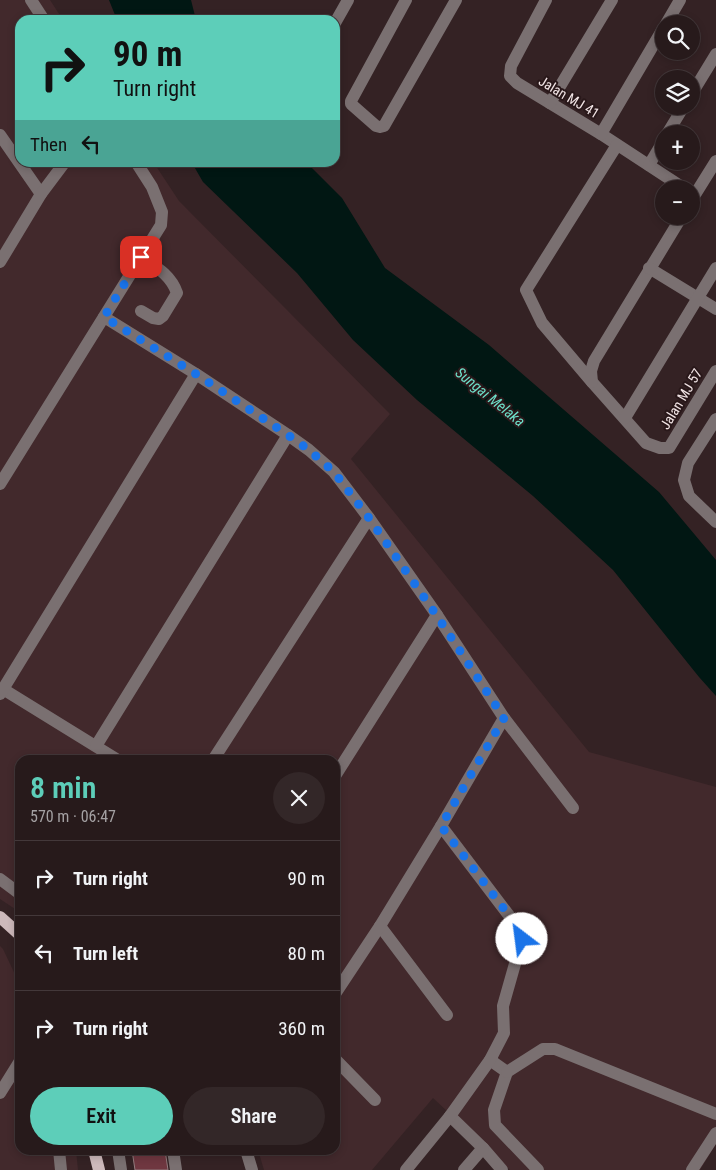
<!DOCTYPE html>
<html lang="en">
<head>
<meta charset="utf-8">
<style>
	:root { --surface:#271a1b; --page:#332728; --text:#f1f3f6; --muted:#a4a1a3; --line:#43383a; --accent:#5dceb9 }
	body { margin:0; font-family:"Roboto Condensed",sans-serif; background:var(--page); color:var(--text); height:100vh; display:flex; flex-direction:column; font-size:19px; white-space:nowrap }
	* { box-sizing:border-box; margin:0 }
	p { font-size:16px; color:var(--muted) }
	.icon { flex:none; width:28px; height:28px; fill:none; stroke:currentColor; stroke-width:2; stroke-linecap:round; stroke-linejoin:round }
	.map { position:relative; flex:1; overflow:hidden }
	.drawer { position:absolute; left:15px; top:755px; width:325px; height:400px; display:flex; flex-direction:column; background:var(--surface); border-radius:15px; box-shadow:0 2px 8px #0003,0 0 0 1px var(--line) }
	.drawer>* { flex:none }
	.banner { position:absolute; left:15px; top:15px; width:325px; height:152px; border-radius:15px; box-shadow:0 2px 8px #0003,0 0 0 1px var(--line); background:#5dceb9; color:#111; overflow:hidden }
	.tools { position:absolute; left:655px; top:15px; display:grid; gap:10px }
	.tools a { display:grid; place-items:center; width:45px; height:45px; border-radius:50%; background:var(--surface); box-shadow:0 2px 8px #0003,0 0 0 1px var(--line); font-size:25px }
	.pin { position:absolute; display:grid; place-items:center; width:42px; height:42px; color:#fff; margin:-21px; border-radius:10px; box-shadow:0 2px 8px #0006 }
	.me { position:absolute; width:55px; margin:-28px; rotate:330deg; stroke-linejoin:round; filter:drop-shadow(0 0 4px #0008) }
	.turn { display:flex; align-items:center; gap:18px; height:105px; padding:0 15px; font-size:22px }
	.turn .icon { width:65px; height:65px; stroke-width:2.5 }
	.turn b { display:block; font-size:35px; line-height:42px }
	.then { display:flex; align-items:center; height:48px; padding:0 15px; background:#0003; gap:10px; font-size:19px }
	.round { display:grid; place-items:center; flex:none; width:52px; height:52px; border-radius:26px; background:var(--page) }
	.summary { display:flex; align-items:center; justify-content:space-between; height:85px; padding:0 15px }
	h1 { font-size:30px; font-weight:600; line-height:38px; color:var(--accent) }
	.cta { display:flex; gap:10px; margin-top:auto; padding:10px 15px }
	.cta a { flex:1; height:58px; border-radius:30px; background:var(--accent); color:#111; font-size:20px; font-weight:600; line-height:58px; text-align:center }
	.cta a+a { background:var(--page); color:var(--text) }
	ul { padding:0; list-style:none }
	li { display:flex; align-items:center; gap:15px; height:75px; padding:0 15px; border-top:1px solid var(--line) }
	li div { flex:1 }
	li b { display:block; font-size:19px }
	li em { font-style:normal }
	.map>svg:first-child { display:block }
</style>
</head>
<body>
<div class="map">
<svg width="716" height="1170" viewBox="0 0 716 1170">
	<rect width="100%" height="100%" fill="#342224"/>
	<!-- built -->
	<g fill="#42292c">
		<path d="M0 0H50L63 20H20V162L154 163 179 201 390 414 351 459 589 752 716 787V1144L700 1170H510L433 1098 372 1170H264L258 1150H335V760H20V915L15 909 0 899Z"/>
		<path d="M0 946 3 949 20 985V1150H76L78 1170H0Z"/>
	</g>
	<!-- water -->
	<g fill="#011713">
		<path d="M109 0H191L196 20H117Z"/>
		<path d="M192 163H307L342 198 385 268 489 345 659 492 716 560V696L699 677 613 570 533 496 417 400 353 340 297 273 203 182Z"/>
	</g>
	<!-- building -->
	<path fill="#6f3740" stroke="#937d7f" d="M132 1150H165L168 1170H135Z"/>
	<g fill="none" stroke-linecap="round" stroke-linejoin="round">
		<!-- minor -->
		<g stroke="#7a7071" stroke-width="12">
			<path d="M31 0 44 20"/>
			<path d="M406 0 351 101V104L376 126 380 127 384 126 456 0"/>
			<path d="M546 0 511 66 510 76 517 83 601 134 685 189"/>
			<path d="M335 23 348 0"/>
			<path d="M666 24 680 0"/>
			<path d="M691 95 716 54"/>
			<path d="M550 103 612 0"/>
			<path d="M601 134 664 27"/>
			<path d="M667 134 684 106"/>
			<path d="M0 135 41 194"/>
			<path d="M649 165 664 140"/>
			<path d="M691 201 716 161"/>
			<path d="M682 216 594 361 591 371 592 382 646 443 660 448H669L716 371"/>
			<path d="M0 262 41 194 65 162"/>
			<path d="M649 268 716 309"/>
			<path d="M141 311 153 318 159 319 163 316 177 293C171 275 156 267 141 257"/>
			<path d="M104 317 196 374 288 435 309 450 334 472 369 518 437 615 504 718 573 808"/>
			<path d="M592 382 542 323 526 290 617 145"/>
			<path d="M625 418 716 268"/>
			<path d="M716 419 688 463 684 480 689 496 716 522"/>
			<path d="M0 484 161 225 162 212 152 187 136 162"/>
			<path d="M3 689 118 760"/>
			<path d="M0 694 196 374"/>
			<path d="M96 746 288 435"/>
			<path d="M213 760 369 518"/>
			<path d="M335 776 437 615"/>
			<path d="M0 879 20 894"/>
			<path d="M380 926 447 1015"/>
			<path d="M335 994 380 926 441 826 504 718"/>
			<path d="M335 1059 375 1100"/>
			<path d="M490 1060 507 1072 494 1110 495 1125 538 1170"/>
			<path d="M507 1072 543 1049H555L716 1114"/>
			<path d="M0 1093 20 1061"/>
			<path d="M450 1116 483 1148 502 1170"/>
			<path d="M59 1150 61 1170"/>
			<path d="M118 1150 121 1170"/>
			<path d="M173 1150 176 1170"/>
			<path d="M246 1150 252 1170"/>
			<path d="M406 1170 450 1116 490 1060 504 1033 503 1006 522 939 520 930 441 826"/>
			<path d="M464 1170 483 1148"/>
			<path d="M692 1170 716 1133"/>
		</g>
		<!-- major -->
		<g stroke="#cdb9bb" stroke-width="12">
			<path d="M0 917 20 935"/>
			<path d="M94 1150 99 1170"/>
		</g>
	</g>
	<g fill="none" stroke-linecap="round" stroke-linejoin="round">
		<!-- route -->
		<path stroke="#1a73e8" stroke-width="9" stroke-dasharray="0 16.2" d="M141 257 104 317 196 374 288 435 309 450 334 472 369 518 437 616 504 718 441 826 520 930 522 939"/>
	</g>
	<g text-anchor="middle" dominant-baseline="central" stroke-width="4" stroke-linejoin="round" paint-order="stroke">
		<!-- street labels -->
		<g font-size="14" fill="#f2e5e6" stroke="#29181a">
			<text transform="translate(569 97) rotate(31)">Jalan MJ 41</text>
			<text transform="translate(681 399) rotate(-59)">Jalan MJ 57</text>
		</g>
		<!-- water labels -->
		<g font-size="15" font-style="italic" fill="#6ee0ca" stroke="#29181a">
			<text transform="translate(490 397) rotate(39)">Sungai Melaka</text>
		</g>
	</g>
</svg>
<div class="tools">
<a><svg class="icon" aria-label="search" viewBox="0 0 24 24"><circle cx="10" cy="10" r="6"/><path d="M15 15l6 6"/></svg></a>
<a><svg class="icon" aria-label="layers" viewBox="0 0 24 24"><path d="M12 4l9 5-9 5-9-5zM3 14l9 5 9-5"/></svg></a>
<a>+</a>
<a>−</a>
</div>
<div class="pin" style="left:141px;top:257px;background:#d93025"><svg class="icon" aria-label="arrive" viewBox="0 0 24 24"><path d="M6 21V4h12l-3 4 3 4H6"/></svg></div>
<svg class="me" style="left:522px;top:939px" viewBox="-20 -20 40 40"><circle r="19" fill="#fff"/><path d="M0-13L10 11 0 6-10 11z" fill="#1a73e8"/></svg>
<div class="banner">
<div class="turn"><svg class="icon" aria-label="right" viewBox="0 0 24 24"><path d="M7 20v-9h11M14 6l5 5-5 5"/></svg><div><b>90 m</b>Turn right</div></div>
<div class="then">Then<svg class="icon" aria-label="left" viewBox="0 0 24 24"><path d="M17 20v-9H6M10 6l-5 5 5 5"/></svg></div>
</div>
<section class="drawer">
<div class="summary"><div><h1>8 min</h1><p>570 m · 06:47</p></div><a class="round"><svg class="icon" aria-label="close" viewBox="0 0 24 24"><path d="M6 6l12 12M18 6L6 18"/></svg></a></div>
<ul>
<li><svg class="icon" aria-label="right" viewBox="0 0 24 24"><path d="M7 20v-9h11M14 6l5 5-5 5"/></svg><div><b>Turn right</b></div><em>90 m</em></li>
<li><svg class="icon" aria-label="left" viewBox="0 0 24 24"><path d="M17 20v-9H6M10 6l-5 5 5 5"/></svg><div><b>Turn left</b></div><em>80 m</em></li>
<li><svg class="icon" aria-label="right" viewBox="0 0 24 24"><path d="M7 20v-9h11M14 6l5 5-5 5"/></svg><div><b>Turn right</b></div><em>360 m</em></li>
</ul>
<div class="cta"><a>Exit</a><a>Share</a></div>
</section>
</div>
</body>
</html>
